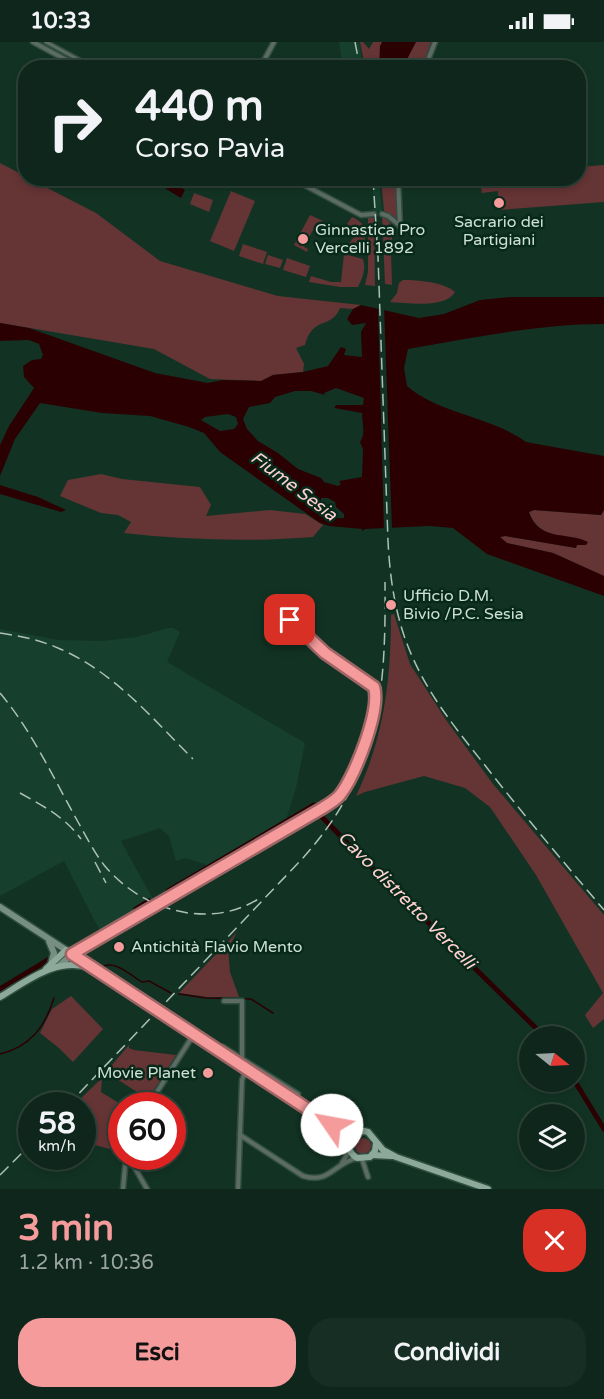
<!DOCTYPE html>
<html lang="it">
<head>
<meta charset="utf-8">
<style>
	:root { --surface:#0e261b; --page:#172e24; --text:#f1f3f6; --muted:#9ba5a3; --line:#2e433a; --accent:#f59b9b }
	body { margin:0; font-family:"Varela Round",sans-serif; background:var(--page); color:var(--text); height:100vh; display:flex; flex-direction:column; font-size:22px; white-space:nowrap }
	* { box-sizing:border-box; margin:0 }
	p { font-size:20px; color:var(--muted) }
	.icon { flex:none; width:33px; height:33px; fill:none; stroke:currentColor; stroke-width:2; stroke-linecap:round; stroke-linejoin:round }
	.map { position:relative; height:1147px; overflow:hidden }
	.drawer { display:flex; flex-direction:column; background:var(--surface); flex:1 }
	.drawer>* { flex:none }
	.top-card { position:absolute; left:18px; top:18px; width:568px; height:126px; border-radius:24px; box-shadow:0 3px 9px #0003,0 0 0 2px var(--line); background:#0e261b; color:var(--text); overflow:hidden }
	.needle { width:39px; rotate:108deg }
	.buttons { position:absolute; left:519px; top:984px; display:grid; gap:12px }
	.buttons a { display:grid; place-items:center; width:66px; height:66px; border-radius:50%; background:var(--surface); box-shadow:0 3px 9px #0003,0 0 0 2px var(--line); font-size:30px }
	.speed { position:absolute; left:18px; top:1050px; display:flex; gap:12px; font-size:30px; font-weight:700; text-align:center }
	.speed>* { display:grid; place-content:center; width:78px; height:78px; border-radius:50%; background:var(--surface); box-shadow:0 3px 9px #0003,0 0 0 2px var(--line); line-height:1 }
	.speed small { font-size:15px; font-weight:400 }
	.speed .limit { border:9px solid #d22; background:#fff; color:#111 }
	.pin { position:absolute; display:grid; place-items:center; width:51px; height:51px; color:#fff; margin:-26px; border-radius:12px; box-shadow:0 3px 9px #0006 }
	.me { position:absolute; width:66px; margin:-33px; rotate:303deg; stroke-linejoin:round; filter:drop-shadow(0 0 4px #0008) }
	.turn { display:flex; align-items:center; gap:21px; height:126px; padding:0 18px; font-size:27px }
	.turn .icon { width:78px; height:78px; stroke-width:2.5 }
	.turn b { display:block; font-size:42px; line-height:51px }
	.round { display:grid; place-items:center; flex:none; width:63px; height:63px; border-radius:24px; background:var(--page) }
	.overview { display:flex; align-items:center; justify-content:space-between; height:102px; padding:0 18px }
	h1 { font-size:36px; font-weight:800; line-height:45px; color:var(--accent) }
	.action { display:flex; gap:12px; margin-top:auto; padding:12px 18px }
	.action a { flex:1; height:69px; border-radius:24px; background:var(--accent); color:#111; font-size:24px; font-weight:800; line-height:69px; text-align:center }
	.action a+a { background:var(--page); color:var(--text) }
	.status { display:flex; justify-content:space-between; align-items:center; height:42px; padding:0 30px; background:var(--surface); direction:ltr }
	.status svg { height:16px; fill:currentColor }
	.map>svg:first-child { display:block }
</style>
</head>
<body>
<div class="status"><b>10:33</b><svg viewBox="0 0 49 12"><path d="M0 12V9h3v3zM5 12V6h3v6zM10 12V3h3v9zM15 12V0h3v12zM26 1h20v11H26zM47 4h2v5h-2z"/></svg></div>
<div class="map">
<svg width="604" height="1147" viewBox="0 0 604 1147">
	<rect width="100%" height="100%" fill="#123324"/>
	<!-- built -->
	<g fill="#163f2d">
		<path d="M339 0H359L363 25H343Z"/>
		<path d="M372 137H379L382 169 374 170Z"/>
		<path d="M168 586H173L180 590 167 620 305 701 296 746 286 778 206 825 205 822 185 816 176 819 169 794 160 786 121 799 154 859 101 891 64 819 0 854V587L58 598 103 599 137 595Z"/>
	</g>
	<!-- green -->
	<g fill="#653435">
		<path d="M360 0H363L369 7 373 0H431L422 26 365 25Z"/>
		<path d="M0 121 25 134 26 136 30 137 96 171 160 219 278 254 361 263 353 267 340 266C331 288 313 273 305 303L296 306 304 322 303 330 273 333 261 339 210 337 154 307 0 281Z"/>
		<path d="M604 123V160L499 168 498 149 482 151 481 145 485 144 484 138 481 137 579 136V125Z"/>
		<path d="M381 137H395L398 179 384 169Z"/>
		<path d="M231 149 255 159 234 209 210 199Z"/>
		<path d="M194 151 213 158 209 170 190 162Z"/>
		<path d="M310 173 323 179 318 190 313 188 304 205 308 207 307 210 294 203Z"/>
		<path d="M382 174C398 183 391 194 391 208 391 220 392 231 392 243L385 242Z"/>
		<path d="M352 175C370 183 365 192 364 209L358 210 346 205 355 194 347 182Z"/>
		<path d="M368 176H374L375 244 365 243 368 230Z"/>
		<path d="M243 202 267 210 263 222 239 214Z"/>
		<path d="M344 212 363 217C366 227 363 235 358 245H340L309 240 311 234 331 240H341Z"/>
		<path d="M268 213 283 218 280 226 265 222Z"/>
		<path d="M287 216 310 224 306 235 283 228Z"/>
		<path d="M403 238C418 238 444 240 455 250 445 267 407 261 390 260L397 251 399 241Z"/>
		<path d="M101 432 122 437 200 445 211 463 206 474 270 468 305 472 323 483 313 495C250 500 187 498 124 491L131 480 118 473 101 471 60 454 68 438Z"/>
		<path d="M534 468 601 473 604 468V534L553 511 507 501 499 495 505 494 576 506 577 503H586L584 498C561 494 538 495 529 470Z"/>
		<path d="M394 572 410 622 446 678 493 742 604 873V977L593 986 585 973 603 951 536 833 490 765 465 746 424 734 365 750 356 754C384 696 391 637 391 573Z"/>
		<path d="M237 890 228 907 230 930 239 955H207L179 951Z"/>
		<path d="M71 954 103 987 73 1020 59 1006 40 991 52 967Z"/>
		<path d="M129 1003V1006L134 1008 176 1013 148 1057 106 1030Z"/>
		<path d="M102 1036 101 1050 122 1063 121 1110 95 1103H83L82 1064 74 1063Z"/>
		<circle cx="363" cy="1104" r="8"/>
	</g>
	<!-- water -->
	<g fill="#2b0003" fill-rule="evenodd">
		<path d="M382 0H416L403 25H379L380 4Z"/>
		<path d="M170 139 185 148 181 156 166 147Z"/>
		<path d="M511 255H604V282C538 282 473 296 408 307L404 326 407 344C441 373 491 374 526 400L604 414V468L601 473 534 468 529 470C539 500 566 489 588 500L586 503H577L576 506 505 494 500 495 507 501 553 511 604 534V554L487 512 453 486 429 484 365 487 362 489V487L329 484 320 481 220 410 204 391 189 385 150 374 102 371 40 361 15 397 0 434V403L9 384 34 346 24 335 23 324 32 318 41 317 43 313 39 302 29 298 0 299V281L29 286 155 331 208 341 222 338 261 339 273 333 303 330 328 324 341 305 346 307 344 313 362 315 361 290 366 281 352 283 347 277 353 267 361 263 419 276 444 272 480 258ZM336 346 364 356 363 363H336L334 366 362 371C362 382 366 391 360 400L363 407 362 435 339 439 341 442 338 444 324 440 321 436 298 427 278 411 258 399 247 387 243 377 249 365 270 361 275 355 295 349H311L325 353 324 351ZM228 372 236 375 238 382 234 387 220 389 201 378 205 375ZM321 456H328L335 460 336 465 344 472V476H337L320 464Z"/>
		<path d="M0 443 38 455 66 468 61 470 0 452Z"/>
	</g>
	<!-- pier -->
	<path fill="#123324" d="M378 264 384 265 392 488 384 489Z"/>
	<g fill="none" stroke-linecap="round" stroke-linejoin="round">
		<!-- stream -->
		<g stroke="#2b0003" stroke-width="1.5">
			<path d="M100 926C114 916 130 933 142 940L149 939 171 951"/>
			<path d="M179 952 206 956 251 957 273 971"/>
			<path d="M0 1012C30 1005 45 985 54 956"/>
		</g>
		<!-- canal -->
		<g stroke="#2b0003" stroke-width="5">
			<path d="M168 849 314 763 323 776 356 810 544 994"/>
			<path d="M136 867 149 859"/>
			<path d="M0 947 48 918"/>
			<path d="M574 1038 604 1087"/>
		</g>
		<!-- pedestrian casing -->
		<g stroke="#304f40" stroke-width="6">
			<path id="pedestrian" d="M46 0 94 26"/>
		</g>
		<!-- minor casing -->
		<g stroke="#304f40" stroke-width="7">
			<g id="minor">
				<path d="M33 0 81 26"/>
				<path d="M260 26 274 0"/>
				<path d="M425 26 435 0"/>
				<path d="M291 136 361 173 374 172"/>
				<path d="M398 136 400 184"/>
				<path d="M382 172 388 174 399 183"/>
				<path d="M72 912 321 767 338 755 345 745C357 721 382 672 374 645L325 611 290 578"/>
				<path d="M224 959H242V1024"/>
				<path d="M223 1005 298 1052"/>
				<path d="M148 1064 194 992"/>
				<path d="M240 1093 303 1134C330 1142 334 1121 357 1116"/>
				<path d="M128 1114 147 1147"/>
				<path d="M362 1117 368 1135"/>
				<path d="M342 1121 349 1109"/>
				<path d="M123 1147 126 1114"/>
				<path d="M238 1147 242 1038 246 1028"/>
			</g>
		</g>
		<!-- secondary casing -->
		<g stroke="#304f40" stroke-width="9">
			<g id="secondary">
				<path d="M0 865 66 908"/>
				<path d="M49 899 54 911 51 922"/>
				<path d="M59 924 72 912"/>
			</g>
		</g>
		<!-- primary casing -->
		<g stroke="#304f40" stroke-width="9">
			<g id="primary">
				<path d="M46 927 66 908 87 922"/>
				<path d="M0 955C30 937 56 915 92 926L332 1083 355 1091 364 1089 368 1090 383 1108 396 1115 488 1147"/>
				<path d="M355 1091C346 1099 347 1110 357 1116L370 1115 375 1109 376 1101"/>
				<path d="M372 1113 392 1114"/>
			</g>
		</g>
		<!-- pedestrian -->
		<use href="#pedestrian" stroke="#5c6b63" stroke-width="3"/>
		<!-- minor -->
		<use href="#minor" stroke="#5c6b63" stroke-width="4"/>
		<!-- secondary -->
		<use href="#secondary" stroke="#778e82" stroke-width="6"/>
		<!-- primary -->
		<use href="#primary" stroke="#8ca999" stroke-width="6"/>
		<!-- rail -->
		<g stroke="#adc1b7" stroke-width="1.5" stroke-dasharray="12 6" stroke-linecap="butt">
			<path d="M355 0 360 26"/>
			<path d="M373 136 378 215 388 499C390 539 396 578 412 614 431 658 462 694 491 731 528 778 566 823 604 868"/>
			<path d="M0 591C20 594 40 598 58 606 113 629 152 676 193 717"/>
			<path d="M0 651C32 689 54 737 78 780 86 794 94 810 104 823 141 868 209 889 260 856"/>
			<path d="M20 751C43 764 65 775 81 797"/>
			<path d="M95 820 106 841"/>
			<path d="M67 1064 302 817C380 730 386 652 385 540"/>
			<path d="M0 1133 32 1101"/>
		</g>
	</g>
	<g fill="none" stroke-linecap="round" stroke-linejoin="round">
		<!-- route casing -->
		<g stroke="#9f6565" stroke-width="15">
			<path id="route" d="M290 578 325 611 374 645C381 668 355 734 340 753 335 759 327 763 321 767L72 912 332 1083"/>
		</g>
		<!-- route -->
		<use href="#route" stroke="#f59b9b" stroke-width="10"/>
	</g>
	<!-- markers -->
	<g fill="#f59b9b" stroke="#07291a" stroke-width="2">
		<circle cx="499" cy="161" r="6"/>
		<circle cx="303" cy="197" r="6"/>
		<circle cx="391" cy="563" r="6"/>
		<circle cx="119" cy="905" r="6"/>
		<circle cx="208" cy="1031" r="6"/>
	</g>
	<g text-anchor="middle" dominant-baseline="central" stroke-width="5" stroke-linejoin="round" paint-order="stroke">
		<!-- poi labels -->
		<g font-size="16" fill="#cee0d6" stroke="#07291a" text-anchor="start">
			<text x="499" y="180" text-anchor="middle">Sacrario dei<tspan x="499" dy="18">Partigiani</tspan></text>
			<text x="315" y="188">Ginnastica Pro<tspan x="315" dy="18">Vercelli 1892</tspan></text>
			<text x="403" y="554">Ufficio D.M.<tspan x="403" dy="18">Bivio /P.C. Sesia</tspan></text>
			<text x="131" y="905">Antichità Flavio Mento</text>
			<text x="196" y="1031" text-anchor="end">Movie Planet</text>
		</g>
		<!-- water labels -->
		<g font-size="18" font-style="italic" fill="#ffd1d0" stroke="#07291a">
			<text transform="translate(294 444) rotate(37)">Fiume Sesia</text>
			<text transform="translate(407 858) rotate(45)">Cavo distretto Vercelli</text>
		</g>
	</g>
</svg>
<div class="buttons">
<a><svg class="needle" viewBox="-14 -14 28 28"><path d="M0-13l5 13h-10z" fill="#e53935"/><path d="M0 13l5-13h-10z" fill="#9ba5a3"/></svg></a>
<a><svg class="icon" aria-label="layers" viewBox="0 0 24 24"><path d="M12 4l9 5-9 5-9-5zM3 14l9 5 9-5"/></svg></a>
</div>
<div class="speed"><div>58<small>km/h</small></div><div class="limit">60</div></div>
<div class="pin" style="left:290px;top:578px;background:#d93025"><svg class="icon" aria-label="arrive" viewBox="0 0 24 24"><path d="M6 21V4h12l-3 4 3 4H6"/></svg></div>
<svg class="me" style="left:332px;top:1083px" viewBox="-20 -20 40 40"><circle r="19" fill="#fff"/><path d="M0-13L10 11 0 6-10 11z" fill="#f59b9b"/></svg>
<div class="top-card">
<div class="turn"><svg class="icon" aria-label="right" viewBox="0 0 24 24"><path d="M7 20v-9h11M14 6l5 5-5 5"/></svg><div><b>440 m</b>Corso Pavia</div></div>
</div>
</div>
<section class="drawer">
<div class="overview"><div><h1>3 min</h1><p>1.2 km · 10:36</p></div><a class="round" style="background:#d93025;color:#fff"><svg class="icon" aria-label="close" viewBox="0 0 24 24"><path d="M6 6l12 12M18 6L6 18"/></svg></a></div>
<div class="action"><a>Esci</a><a>Condividi</a></div>
</section>
</body>
</html>
